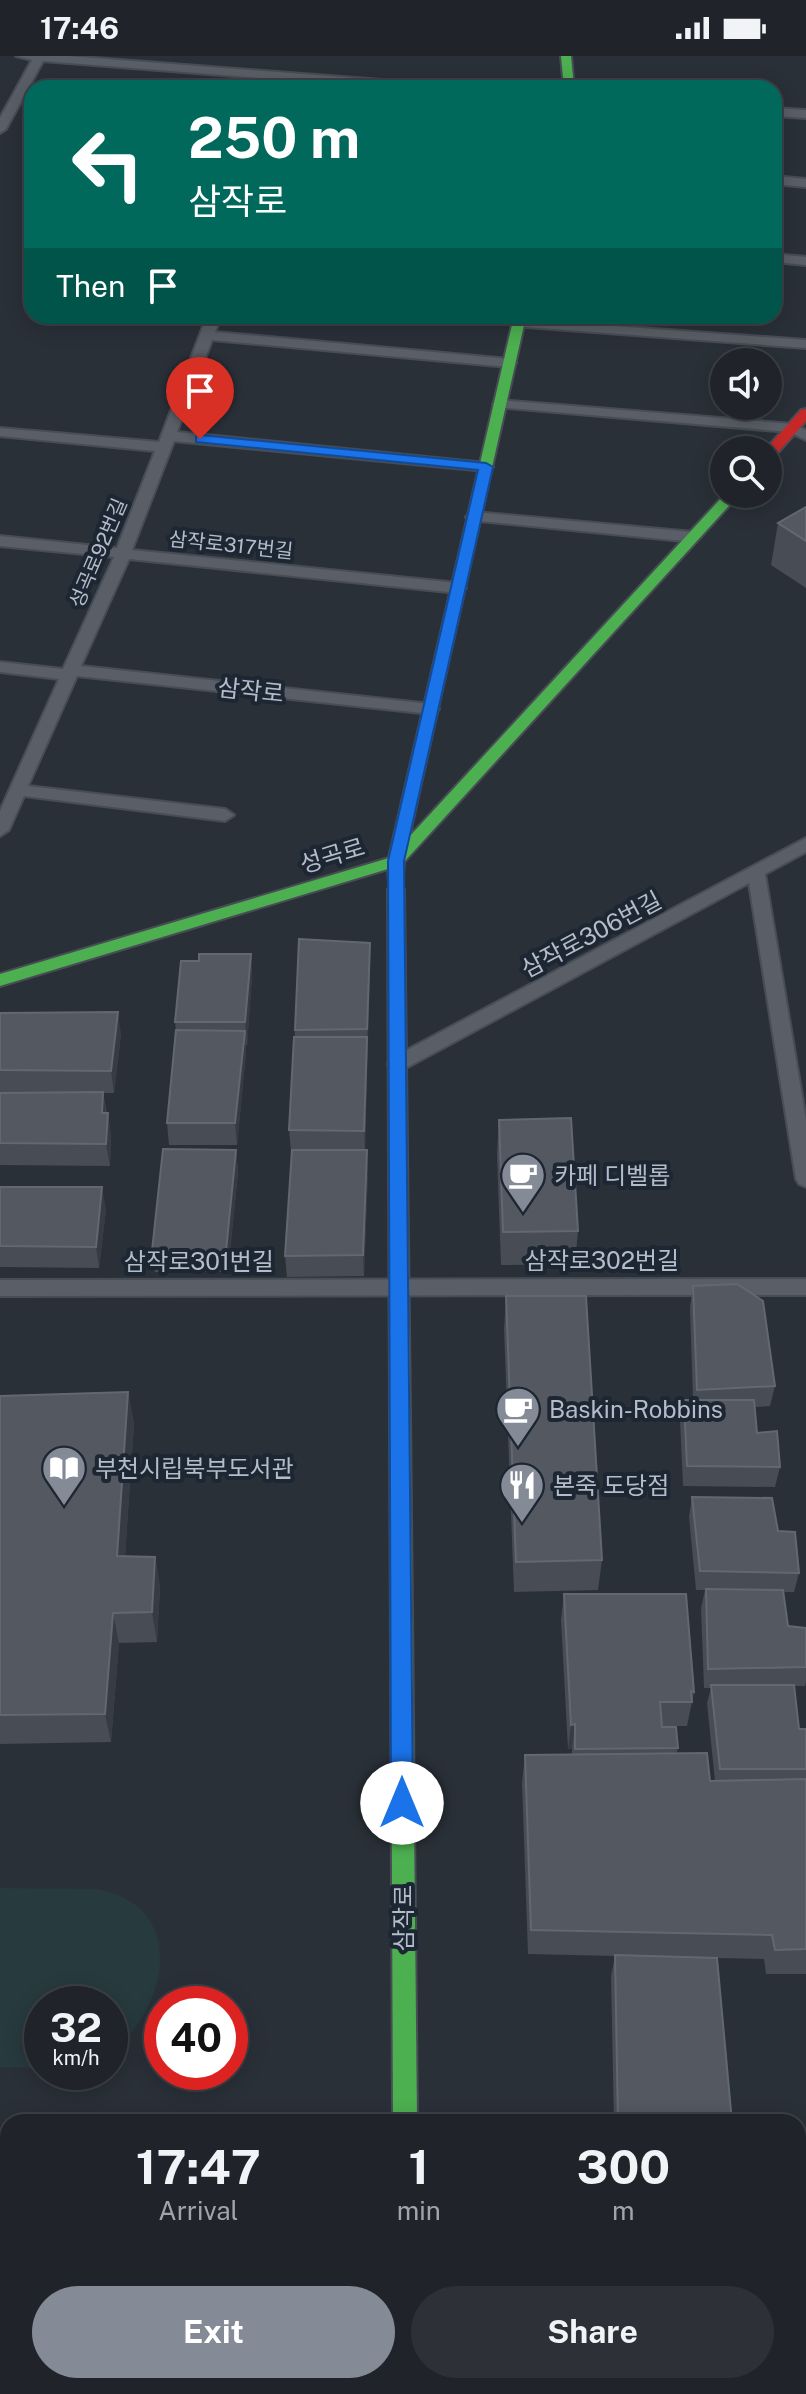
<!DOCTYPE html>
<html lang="en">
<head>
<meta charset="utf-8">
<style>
	:root { --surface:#20242a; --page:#2d3036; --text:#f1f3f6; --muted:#a2a4a8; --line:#3d4147; --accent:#848b96 }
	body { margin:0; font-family:"Public Sans","Noto Sans KR",sans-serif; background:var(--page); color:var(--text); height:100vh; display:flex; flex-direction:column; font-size:30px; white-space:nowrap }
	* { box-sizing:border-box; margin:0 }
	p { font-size:26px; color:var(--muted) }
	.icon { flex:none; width:44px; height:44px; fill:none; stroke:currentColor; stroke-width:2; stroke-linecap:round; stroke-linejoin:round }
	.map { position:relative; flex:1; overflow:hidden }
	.side { position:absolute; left:0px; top:2058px; width:806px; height:280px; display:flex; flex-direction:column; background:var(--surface); border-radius:24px 24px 0 0; box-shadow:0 4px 20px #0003,0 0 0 2px var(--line) }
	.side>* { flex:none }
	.hud { position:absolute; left:24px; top:24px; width:758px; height:244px; border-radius:24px; box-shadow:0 4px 20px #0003,0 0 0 2px var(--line); background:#00695c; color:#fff; overflow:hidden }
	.tools { position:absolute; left:710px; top:292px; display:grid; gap:16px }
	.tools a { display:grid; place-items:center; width:72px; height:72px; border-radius:50%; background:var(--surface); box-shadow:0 4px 20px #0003,0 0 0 2px var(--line); font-size:40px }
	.speed { position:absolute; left:24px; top:1930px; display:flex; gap:16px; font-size:40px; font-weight:700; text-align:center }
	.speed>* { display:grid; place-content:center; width:104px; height:104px; border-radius:50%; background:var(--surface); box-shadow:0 4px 20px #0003,0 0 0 2px var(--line); line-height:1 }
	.speed small { font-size:20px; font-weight:400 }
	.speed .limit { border:12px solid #d22; background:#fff; color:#111 }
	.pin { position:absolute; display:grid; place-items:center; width:68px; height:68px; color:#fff; margin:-82px -34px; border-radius:50% 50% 50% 0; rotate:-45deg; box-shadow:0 0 8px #0007 }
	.pin .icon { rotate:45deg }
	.me { position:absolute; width:88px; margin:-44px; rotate:0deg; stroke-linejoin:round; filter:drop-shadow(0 0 6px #0008) }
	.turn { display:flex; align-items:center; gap:28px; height:168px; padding:0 32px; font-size:36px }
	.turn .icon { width:104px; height:104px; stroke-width:2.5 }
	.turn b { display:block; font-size:56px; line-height:68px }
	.then { display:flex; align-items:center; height:76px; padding:0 32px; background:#0003; gap:16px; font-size:30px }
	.eta { display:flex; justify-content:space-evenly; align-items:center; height:136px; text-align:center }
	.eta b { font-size:48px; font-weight:700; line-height:56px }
	.cta { display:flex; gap:16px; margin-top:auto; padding:16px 32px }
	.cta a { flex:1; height:92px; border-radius:48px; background:var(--accent); color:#fff; font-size:32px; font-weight:700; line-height:92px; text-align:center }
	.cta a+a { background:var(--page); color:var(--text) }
	.status { display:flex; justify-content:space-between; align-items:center; height:56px; padding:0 40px; background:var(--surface); direction:ltr }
	.status svg { height:22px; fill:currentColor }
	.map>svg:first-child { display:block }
</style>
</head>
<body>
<div class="status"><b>17:46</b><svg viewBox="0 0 49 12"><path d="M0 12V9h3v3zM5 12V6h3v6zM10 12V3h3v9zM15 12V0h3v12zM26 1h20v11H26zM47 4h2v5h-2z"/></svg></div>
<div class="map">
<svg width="806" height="2338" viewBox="0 0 806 2338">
	<rect width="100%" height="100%" fill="#2a3038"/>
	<!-- green -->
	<path fill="#273a3e" d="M0 1832 96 1833C189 1848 169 1953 110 1997V1948H42V2012L0 2011Z"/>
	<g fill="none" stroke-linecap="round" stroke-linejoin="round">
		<!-- lane casing -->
		<g stroke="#484c55" stroke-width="4">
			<g id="lane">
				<path d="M16 0H68L434 28 440 32H387L43 5 6 73 0 77V62L32 4Z"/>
				<path d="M774 52 806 54V62L774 60Z"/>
				<path d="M774 120 806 123V131L774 128Z"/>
				<path d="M774 198 806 201V209L774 206Z"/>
				<path d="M207 260H221L215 276 509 303 516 307 509 311 212 284 177 376 486 407 493 411 486 415 174 385 132 494 458 527 466 532 458 537 129 503 81 610 431 648 439 653 431 658 77 620 28 730 225 753 234 759 225 765 24 740 9 774 0 780V755L59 623 0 616V606L63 613 114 501 0 490V480L117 492 155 395 0 380V372L159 386Z"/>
				<path d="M518 263 806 284V292L513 270 511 267Z"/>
				<path d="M500 344 793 368 806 374V384L789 376 495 351 493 348Z"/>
				<path d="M474 456 693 476 701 481 693 486 469 464 466 461Z"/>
				<path d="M806 782V796L765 818 806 1064V1131L799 1128 796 1123 749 827 404 1013H390L388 1008 390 1003Z"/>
				<path d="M806 1223V1239L0 1240V1224Z"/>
				<rect x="798" y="2155" width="8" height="26"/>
				<rect x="0" y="2157" width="8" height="26"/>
			</g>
		</g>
		<!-- street casing -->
		<g stroke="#484c55" stroke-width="4">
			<rect id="street" x="377" y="2330" width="58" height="8"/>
		</g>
		<!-- fast casing -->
		<g stroke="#484c55" stroke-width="4">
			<g id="fast">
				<path d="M561 0H571L574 32H564Z"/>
				<path d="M514 260H526L409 781 725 438H739L737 441 404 806 402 837H390L388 813 0 930V918L389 802Z"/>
				<path d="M400 1349 407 1351 410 1357 417 2066H393L390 1357 393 1351Z"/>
			</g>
		</g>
		<!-- slow casing -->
		<g stroke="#484c55" stroke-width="4">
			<path id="slow" d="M396 827 404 833 410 1357 407 1363 400 1365 393 1363 390 1357 388 833Z"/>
		</g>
		<!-- jam casing -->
		<g stroke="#484c55" stroke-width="4">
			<path id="jam" d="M806 353V365L773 402 768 403V394H765L801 354Z"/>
		</g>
		<!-- lane -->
		<use href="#lane" fill="#5a5e66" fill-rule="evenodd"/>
		<!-- street -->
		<use href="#street" fill="#5a5e66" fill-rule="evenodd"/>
		<!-- fast -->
		<use href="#fast" fill="#4caf50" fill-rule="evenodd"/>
		<!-- slow -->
		<use href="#slow" fill="#ffc107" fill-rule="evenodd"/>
		<!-- jam -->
		<use href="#jam" fill="#c62828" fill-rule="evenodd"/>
	</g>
	<!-- wall -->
	<g fill="#474c55">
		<path d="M806 451V532L771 509 778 467Z"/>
		<path d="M251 898 252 920 247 989H246V997L237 1089H169L167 1067 176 974 175 966 199 905Z"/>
		<path d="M370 909 365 1094 368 1115 364 1220 287 1221 285 1200 292 1096H291L289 1074 295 974Z"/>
		<path d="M0 957 121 978 114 1037H103L111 1079 110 1110 0 1109Z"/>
		<path d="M499 1064 578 1175 575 1208 501 1209 497 1098Z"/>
		<path d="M236 1094 238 1116 228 1216H155L152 1195Z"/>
		<path d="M0 1131 106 1153 99 1212 0 1211Z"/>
		<path d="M693 1230 775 1330 770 1350 755 1351 757 1377 780 1411 775 1431 683 1430 680 1364 684 1344H693L690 1251Z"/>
		<path d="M506 1240 602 1504 598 1534 514 1536 504 1273Z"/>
		<path d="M128 1336 134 1368 125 1500 155 1501 160 1531 157 1586 119 1587 111 1686 0 1688V1340Z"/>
		<path d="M692 1441 778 1475 799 1517 794 1536H783L788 1570 806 1575V1626L805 1630H794L799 1673H806V1918H766L764 1903 717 1902 732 2066H614L611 1920 615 1900 528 1898 522 1727 525 1699H572V1692L568 1693 561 1564 564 1538 694 1636 687 1670H662V1671L678 1692 676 1698 710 1725H715L707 1647 711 1632H704L701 1552 705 1534H696L689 1461Z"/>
		<path d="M536 2330H798L806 2338H537Z"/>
	</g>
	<!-- shaded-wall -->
	<g fill="#373c44">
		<path d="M370 887V909L367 995V973Z"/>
		<path d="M251 898 252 920 247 989 245 966Z"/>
		<path d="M118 956 121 978 114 1037 111 1015Z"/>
		<path d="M245 975 246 997 237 1089 235 1067Z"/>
		<path d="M367 981V1004L364 1097V1075Z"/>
		<path d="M103 1036 106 1058 102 1057Z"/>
		<path d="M108 1057 111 1079 110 1110 106 1088Z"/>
		<path d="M236 1094 238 1116 228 1216 226 1195Z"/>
		<path d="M367 1094 368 1115 364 1220 363 1199Z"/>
		<path d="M102 1131 106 1153 99 1212 96 1191Z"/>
		<path d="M128 1336 134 1368 123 1530 117 1500Z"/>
		<path d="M155 1501 160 1531 157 1586 152 1556Z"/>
		<path d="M113 1557 119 1587 111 1686 105 1658Z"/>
		<path d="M575 1668 572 1692 568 1693 571 1669Z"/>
		<path d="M128 2330H134L133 2338H127Z"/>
	</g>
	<!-- building -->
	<g fill="#535861" stroke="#626872" stroke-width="2">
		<path d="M806 451V485L778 467Z"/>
		<path d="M299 883 370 887 367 973 295 974Z"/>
		<path d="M199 898H251L245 966H175L181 905H199Z"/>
		<path d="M118 956 111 1015 0 1014V957Z"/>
		<path d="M176 974 245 975 235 1067H167Z"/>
		<path d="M294 981H367L364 1075 289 1074Z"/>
		<path d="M103 1036 102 1057H108L106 1088 0 1087V1037Z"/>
		<path d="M571 1062 578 1175 503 1176 499 1064Z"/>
		<path d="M163 1093 236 1094 226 1195H152Z"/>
		<path d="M292 1094H367L363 1199 285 1200Z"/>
		<path d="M0 1131H102L96 1191 0 1190Z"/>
		<path d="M737 1228 763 1245 775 1330 697 1334 693 1230Z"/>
		<path d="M506 1240H586L602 1504 516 1506Z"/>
		<path d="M128 1336 117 1500 155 1501 152 1556 113 1557 105 1658 0 1659V1340Z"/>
		<path d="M684 1344H754L757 1377 777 1375 780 1411 687 1410Z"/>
		<path d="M692 1441 772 1442 778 1475 795 1476 799 1517 700 1515Z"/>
		<path d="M706 1533 783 1534 788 1570 806 1572V1611L708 1613Z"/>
		<path d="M564 1538H686L694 1636 691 1635 692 1646H660L662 1671H676L678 1692 575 1693V1668L571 1669Z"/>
		<path d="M711 1629H794L799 1673H806V1713H720Z"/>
		<path d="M707 1697 710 1725 806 1723V1893L775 1894 772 1879 531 1874 525 1699Z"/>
		<path d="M615 1899 717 1902 732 2066H618Z"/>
		<path d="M798 2205H806V2338H543L542 2330H798Z"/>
		<path d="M32 2330H128L127 2338H31Z"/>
		<path d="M230 2330H320L319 2338H230Z"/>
	</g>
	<!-- route -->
	<path fill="#1a73e8" stroke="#114b97" stroke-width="2" d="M200 379 486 407 493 411 404 805 413 1747 410 1754 402 1757 394 1754 391 1747 388 805 478 414 196 386V380Z"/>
	<!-- icons -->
	<defs>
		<g id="cafe-pin" transform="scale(2.3)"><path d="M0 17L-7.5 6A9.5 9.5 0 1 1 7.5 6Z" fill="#848b96" stroke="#1d2633"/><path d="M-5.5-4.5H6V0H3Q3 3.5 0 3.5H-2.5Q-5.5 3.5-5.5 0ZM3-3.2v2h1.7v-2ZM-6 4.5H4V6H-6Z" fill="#fff"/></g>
		<g id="library-pin" transform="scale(2.3)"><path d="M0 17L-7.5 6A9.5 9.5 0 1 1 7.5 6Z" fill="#848b96" stroke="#1d2633"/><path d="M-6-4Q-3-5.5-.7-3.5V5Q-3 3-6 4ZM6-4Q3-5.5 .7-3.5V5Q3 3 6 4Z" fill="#fff"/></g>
		<g id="restaurant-pin" transform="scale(2.3)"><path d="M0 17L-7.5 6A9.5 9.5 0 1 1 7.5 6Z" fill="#848b96" stroke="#1d2633"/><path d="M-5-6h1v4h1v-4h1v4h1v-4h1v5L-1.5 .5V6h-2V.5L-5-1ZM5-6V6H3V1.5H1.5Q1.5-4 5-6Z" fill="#fff"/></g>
	</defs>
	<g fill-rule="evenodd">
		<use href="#cafe-pin" x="523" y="1119"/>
		<use href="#cafe-pin" x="518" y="1353"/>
		<use href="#library-pin" x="64" y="1412"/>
		<use href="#restaurant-pin" x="522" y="1429"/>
	</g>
	<g text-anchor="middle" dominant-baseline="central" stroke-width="8" stroke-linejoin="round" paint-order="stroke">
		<!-- far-street labels -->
		<g font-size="20" fill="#b4bcc9" stroke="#1d2633">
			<text transform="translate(231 489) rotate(6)">삼작로317번길</text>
			<text transform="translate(98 497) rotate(-67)">성곡로92번길</text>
		</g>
		<!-- street labels -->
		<g font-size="24" fill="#b4bcc9" stroke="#1d2633">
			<text transform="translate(251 634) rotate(6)">삼작로</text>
			<text transform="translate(332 799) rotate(-17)">성곡로</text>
			<text transform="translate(591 878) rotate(-28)">삼작로306번길</text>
			<text x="602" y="1204">삼작로302번길</text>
			<text x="199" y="1205">삼작로301번길</text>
			<text transform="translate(403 1862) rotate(-90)">삼작로</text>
		</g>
		<!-- poi labels -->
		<g font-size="24" fill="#b4bcc9" stroke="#1d2633" text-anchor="start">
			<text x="554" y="1119">카페 디벨롭</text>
			<text x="549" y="1353">Baskin-Robbins</text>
			<text x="95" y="1412">부천시립북부도서관</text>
			<text x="553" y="1429">본죽 도당점</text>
		</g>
	</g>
</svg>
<div class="tools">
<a><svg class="icon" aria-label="sound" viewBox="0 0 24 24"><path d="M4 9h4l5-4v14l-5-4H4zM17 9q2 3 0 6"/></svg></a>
<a><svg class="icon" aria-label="search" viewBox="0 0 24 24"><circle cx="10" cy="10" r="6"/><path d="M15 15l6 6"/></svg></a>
</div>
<div class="speed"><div>32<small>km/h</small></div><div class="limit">40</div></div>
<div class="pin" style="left:200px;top:383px;background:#d93025"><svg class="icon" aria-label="arrive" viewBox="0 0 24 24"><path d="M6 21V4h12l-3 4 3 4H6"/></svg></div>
<svg class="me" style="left:402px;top:1747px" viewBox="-20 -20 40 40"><circle r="19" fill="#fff"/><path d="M0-13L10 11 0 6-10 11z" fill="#1a73e8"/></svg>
<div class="hud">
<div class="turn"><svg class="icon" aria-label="left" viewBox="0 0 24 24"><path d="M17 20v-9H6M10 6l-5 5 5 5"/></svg><div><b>250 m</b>삼작로</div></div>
<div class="then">Then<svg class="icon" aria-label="arrive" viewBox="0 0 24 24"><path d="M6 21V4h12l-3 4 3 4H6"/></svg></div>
</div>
<section class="side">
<div class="eta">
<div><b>17:47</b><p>Arrival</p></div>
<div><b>1</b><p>min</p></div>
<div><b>300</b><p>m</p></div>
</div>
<div class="cta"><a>Exit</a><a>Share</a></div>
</section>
</div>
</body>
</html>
